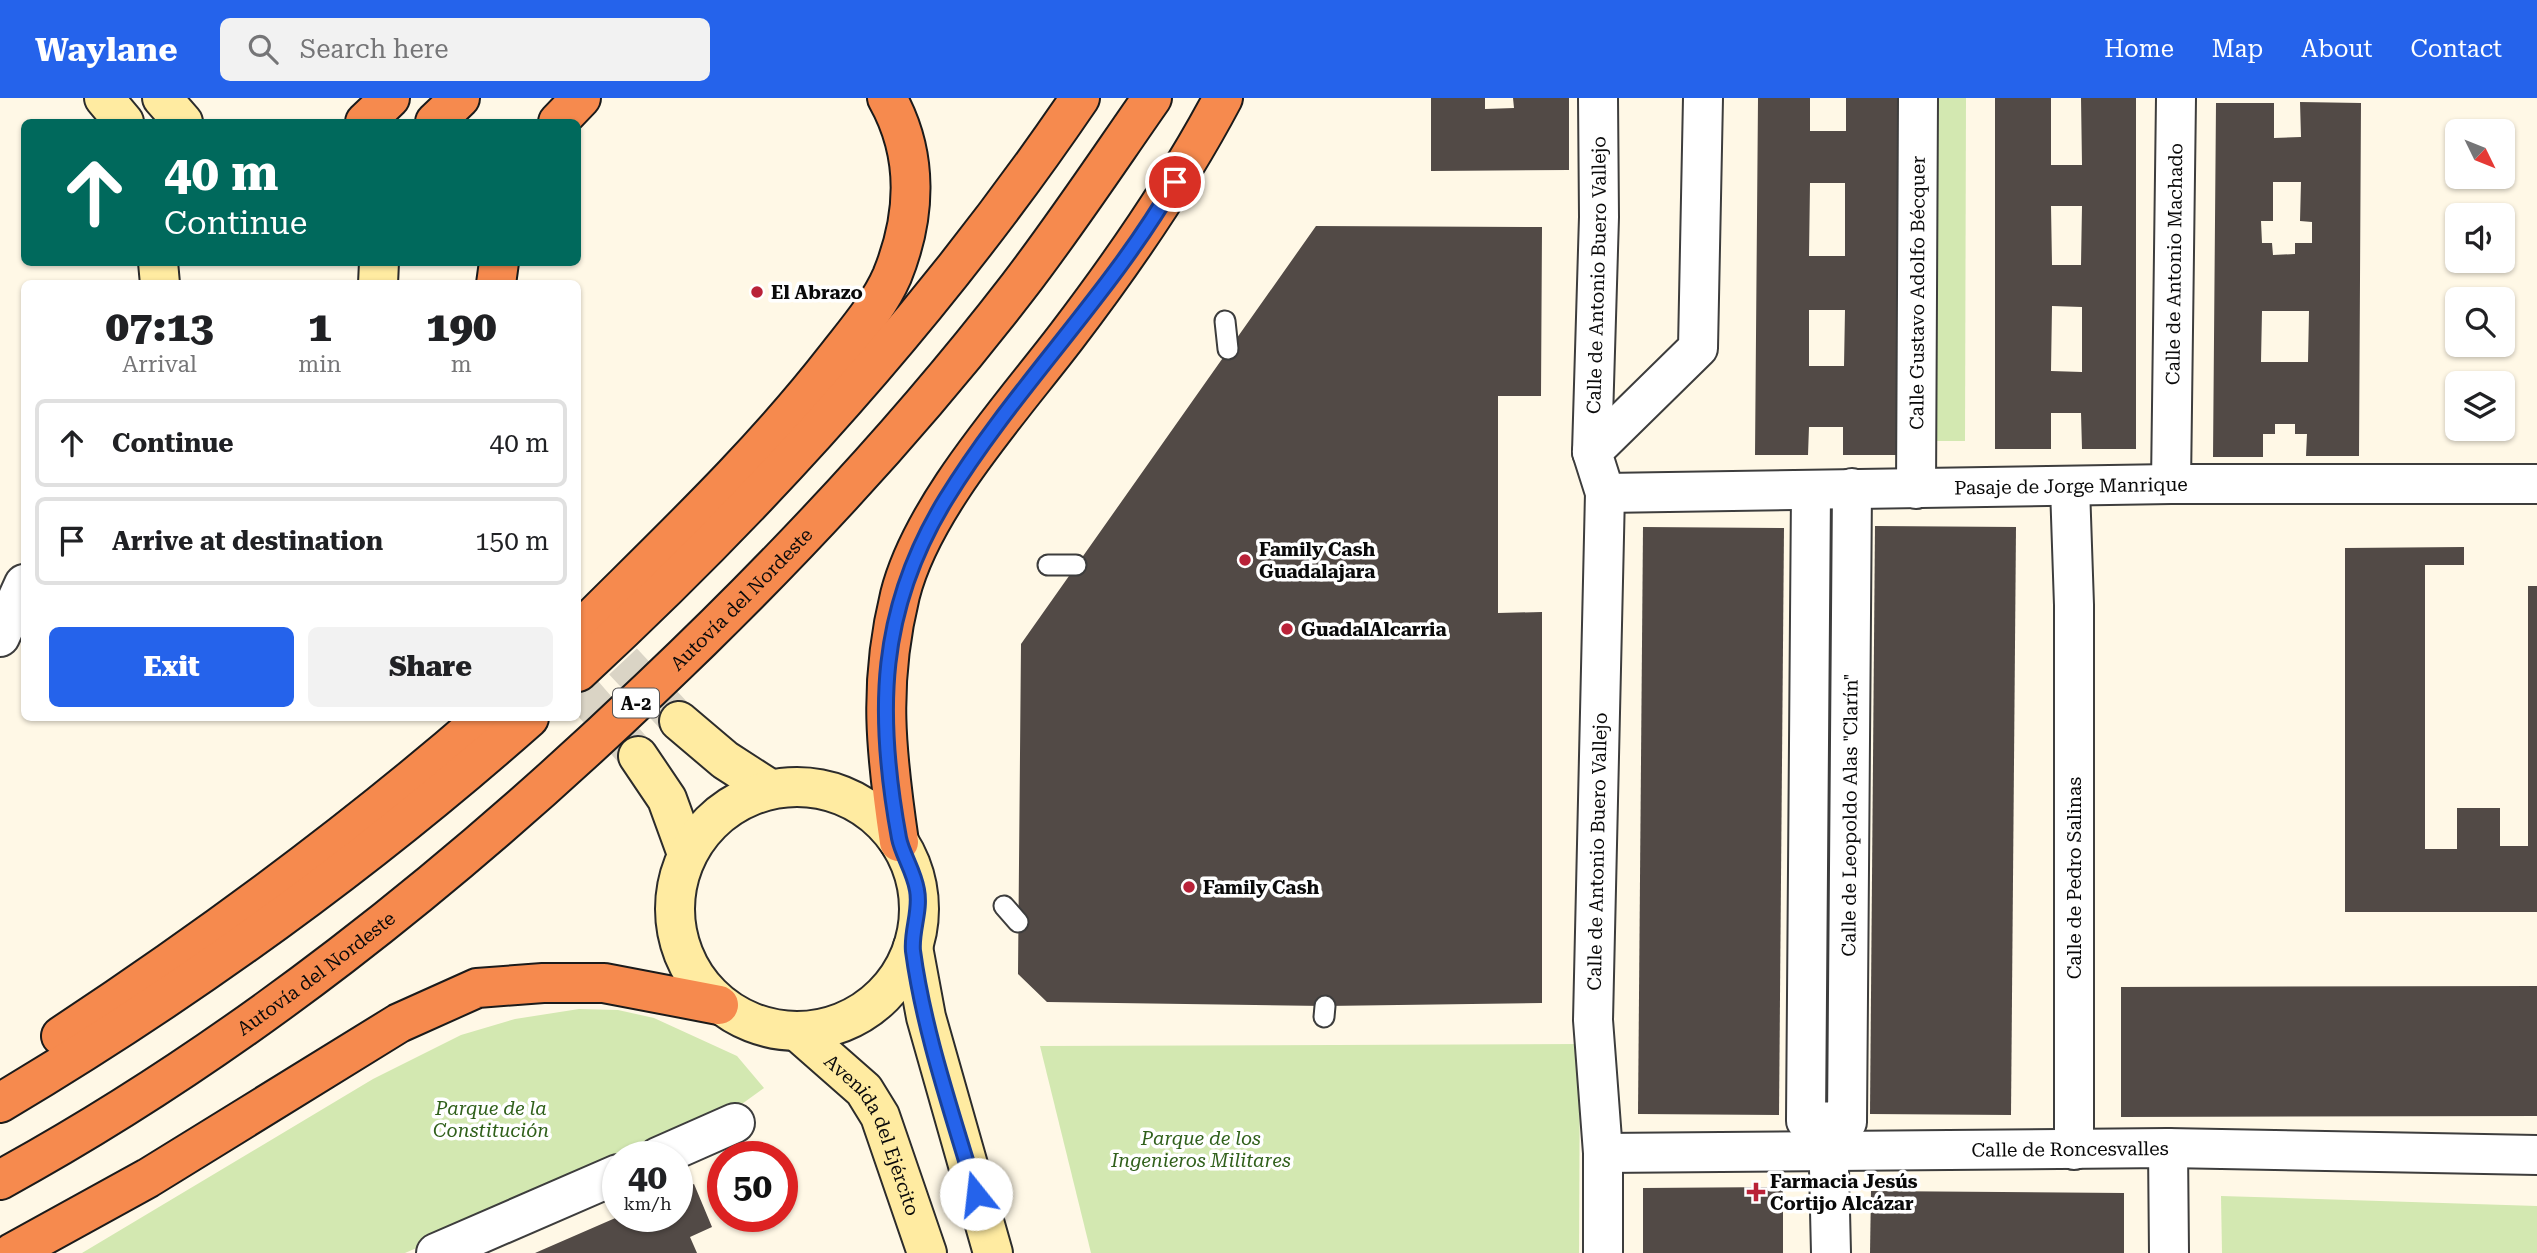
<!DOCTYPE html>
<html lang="en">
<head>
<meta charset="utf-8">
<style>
	:root { --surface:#fff; --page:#f2f2f2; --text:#202124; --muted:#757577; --line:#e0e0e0; --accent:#2563eb }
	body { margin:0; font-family:"Roboto Serif",serif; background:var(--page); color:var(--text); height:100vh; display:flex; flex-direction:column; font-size:26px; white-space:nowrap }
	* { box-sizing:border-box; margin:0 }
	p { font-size:23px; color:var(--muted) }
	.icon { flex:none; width:38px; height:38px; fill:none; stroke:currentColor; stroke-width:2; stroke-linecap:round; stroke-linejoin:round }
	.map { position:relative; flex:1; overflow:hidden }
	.side { position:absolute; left:21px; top:182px; width:560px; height:441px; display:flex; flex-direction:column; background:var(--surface); border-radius:10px; box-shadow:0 2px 5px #0004 }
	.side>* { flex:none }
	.top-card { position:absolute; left:21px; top:21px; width:560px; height:147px; border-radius:10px; box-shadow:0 2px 5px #0004; background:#00695c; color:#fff; overflow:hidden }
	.needle { width:46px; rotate:133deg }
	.controls { position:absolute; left:2445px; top:21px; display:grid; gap:14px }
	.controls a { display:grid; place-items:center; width:70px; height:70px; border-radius:10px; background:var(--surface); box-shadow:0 2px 5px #0004; font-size:35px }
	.speed { position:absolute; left:602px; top:1043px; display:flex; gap:14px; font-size:35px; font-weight:700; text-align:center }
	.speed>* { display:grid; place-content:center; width:91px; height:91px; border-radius:50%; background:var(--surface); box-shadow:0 2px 5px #0004; line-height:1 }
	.speed small { font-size:18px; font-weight:400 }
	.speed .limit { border:10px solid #d22; background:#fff; color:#111 }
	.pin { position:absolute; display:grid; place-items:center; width:60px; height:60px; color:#fff; margin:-30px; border:4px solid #fff; border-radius:50%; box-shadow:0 2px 7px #0007 }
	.me { position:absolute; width:77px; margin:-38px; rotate:344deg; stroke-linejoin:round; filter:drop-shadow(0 0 5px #0008) }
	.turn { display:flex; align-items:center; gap:24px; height:147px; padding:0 28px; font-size:32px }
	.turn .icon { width:91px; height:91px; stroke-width:2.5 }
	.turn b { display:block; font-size:49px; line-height:60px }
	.eta { display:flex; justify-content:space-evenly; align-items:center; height:119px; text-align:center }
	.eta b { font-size:42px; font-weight:800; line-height:49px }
	.action { display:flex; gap:14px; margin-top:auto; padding:14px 28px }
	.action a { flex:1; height:80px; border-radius:10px; background:var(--accent); color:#fff; font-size:28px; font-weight:800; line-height:80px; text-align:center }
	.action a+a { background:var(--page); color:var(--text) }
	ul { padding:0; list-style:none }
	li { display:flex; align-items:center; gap:21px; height:88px; margin:0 14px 10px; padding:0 14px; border:4px solid var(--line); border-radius:10px }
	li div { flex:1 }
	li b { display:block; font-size:26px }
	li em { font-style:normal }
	header { display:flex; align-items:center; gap:42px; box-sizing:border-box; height:98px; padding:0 35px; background:var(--accent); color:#fff }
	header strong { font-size:33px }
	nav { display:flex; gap:38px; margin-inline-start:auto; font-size:24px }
	.search { width:490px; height:63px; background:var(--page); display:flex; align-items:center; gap:18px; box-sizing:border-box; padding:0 24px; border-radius:10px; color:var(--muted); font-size:26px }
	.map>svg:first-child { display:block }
</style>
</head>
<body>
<header>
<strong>Waylane</strong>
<div class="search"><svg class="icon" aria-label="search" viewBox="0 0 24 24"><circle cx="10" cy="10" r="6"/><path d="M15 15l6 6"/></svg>Search here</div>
<nav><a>Home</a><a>Map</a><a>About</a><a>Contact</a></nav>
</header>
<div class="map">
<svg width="2537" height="1155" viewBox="0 0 2537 1155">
	<rect width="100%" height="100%" fill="#fff8e6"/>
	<!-- green -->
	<g fill="#d3e8b1">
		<path d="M1929 0H1966L1965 343H1928Z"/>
		<path d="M579 911 618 912 654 920 737 958 764 990 728 1016 629 1059H618V1063L405 1155H82L373 981 461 937 515 921Z"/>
		<path d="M1580 946 1579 1155H1091L1040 948Z"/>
		<path d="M2221 1098 2537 1108V1155H2222Z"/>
	</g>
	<!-- building -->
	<g fill="#524a46" fill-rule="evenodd">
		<path d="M1431 0H1485V11L1514 10 1513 0H1569V72L1431 73Z"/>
		<path d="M1758 0H1810V33H1846V0H1898L1896 357H1843V329H1809L1808 357H1755ZM1810 85H1845V158H1809ZM1809 212H1845L1844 268H1809Z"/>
		<path d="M1995 0H2051V67H2082L2081 0H2136V351H2082L2081 315H2051V351H1995ZM2051 108H2082L2081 167H2052ZM2052 208 2082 209V274L2051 273Z"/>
		<path d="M2300 4 2361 5 2359 358H2306L2307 336H2295V326H2275V336H2263V359H2213L2216 5H2274V40L2301 39ZM2273 84H2301L2300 123 2312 124V145H2295V156L2273 157 2272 145H2262L2261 123H2273ZM2262 213H2309L2308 264H2261Z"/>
		<path d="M1316 128 1542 129 1541 298H1498V515L1542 514V905L1325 908 1047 904 1018 876 1021 546Z"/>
		<path d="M1875 428 2016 429 2011 1017 1870 1016Z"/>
		<path d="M1643 429 1784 430 1779 1017 1638 1016Z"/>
		<path d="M2464 449V467H2425V751H2457V710H2500V748H2528V488H2537V814H2345V450Z"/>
		<path d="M2537 888V1018L2121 1019V889Z"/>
		<path d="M694 1086 712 1129 690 1139 697 1155H535L620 1118H677V1093Z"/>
		<path d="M1783 1089V1155H1643V1090Z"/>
		<path d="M1871 1093 2124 1095V1155H1870Z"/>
	</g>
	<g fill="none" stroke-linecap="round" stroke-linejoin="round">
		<!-- secondary-tunnel -->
		<g stroke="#dad4c5" stroke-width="38" stroke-dasharray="38 19" stroke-linecap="butt">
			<path d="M584 522 679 623"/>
			<path d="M578 589 638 658"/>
		</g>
		<!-- lane casing -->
		<g stroke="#3d3d3d" stroke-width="23">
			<g id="lane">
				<path d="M1225 223 1228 251"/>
				<path d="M1048 467H1076"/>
				<path d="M1004 808 1018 824"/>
				<path d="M1324 919 1325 908"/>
			</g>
		</g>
		<!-- street casing -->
		<g stroke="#3d3d3d" stroke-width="42">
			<g id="street">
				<path id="s1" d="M1592 354 1599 119 1598 0"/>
				<path id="s2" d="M2171 386 2176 0"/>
				<path d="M2070 389 2074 507V1052"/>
				<path id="s3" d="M1916 391 1918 0"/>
				<path id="s4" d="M1811 393 1806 1023 1847 1024 1852 390"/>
				<path id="s5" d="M1605 395 2171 386H2537"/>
				<path d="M0 539 24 486"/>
				<path d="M1828 1029 1831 1155"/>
				<path d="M2168 1050 2169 1155"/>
				<path id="s6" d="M1603 1055 2168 1050 2537 1057"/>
				<path d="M658 1059 735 1025"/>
				<path d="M436 1155 618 1076"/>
				<path id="s7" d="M1603 1155V1055L1593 922 1605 395 1592 354 1698 250 1703 0"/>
			</g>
		</g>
		<!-- secondary casing -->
		<g stroke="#2c2c2c" stroke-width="42">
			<g id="secondary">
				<path d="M104 0 124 24"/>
				<path d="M162 0 183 24"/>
				<path d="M158 164 160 186"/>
				<path d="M378 186 379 164"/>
				<path d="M679 623 725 662 770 691"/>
				<path d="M638 658 667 701 687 756"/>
				<circle cx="797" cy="811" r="122"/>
				<path d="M913 849 926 919 993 1155"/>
				<path id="s8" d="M798 934 864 992 880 1018 927 1155"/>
			</g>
		</g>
		<!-- highway casing -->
		<g stroke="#1b1b1b" stroke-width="42">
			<g id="highway">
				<path d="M365 24 390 0"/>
				<path d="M435 24 460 0"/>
				<path d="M558 24 581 0"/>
				<path d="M496 186 499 164"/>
				<path d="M578 534C666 446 758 360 835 261 855 235 879 208 892 178 916 119 919 57 887 0"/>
				<path d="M578 574C763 403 938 209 1080 0"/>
				<path d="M899 744C886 655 878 587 900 497 922 409 1011 311 1066 239 1124 163 1178 85 1223 0"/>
				<path d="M61 938C209 840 351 736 484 620"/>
				<path d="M0 1005C188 893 365 765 529 620"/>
				<path id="s9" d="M0 1082C239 951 454 778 650 591 782 466 907 333 1018 189 1065 128 1108 63 1152 0"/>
				<path d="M12 1155 148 1080 399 925 477 890 543 885H604L719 907"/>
			</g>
		</g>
		<!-- lane -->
		<use href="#lane" stroke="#fff" stroke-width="19"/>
		<!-- street -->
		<use href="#street" stroke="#fff" stroke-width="38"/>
		<!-- secondary -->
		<use href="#secondary" stroke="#ffeba1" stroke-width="38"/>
		<!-- highway -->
		<use href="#highway" stroke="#f68a4e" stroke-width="38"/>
	</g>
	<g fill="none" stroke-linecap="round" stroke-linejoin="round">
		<!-- route casing -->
		<g stroke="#184099" stroke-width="18">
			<path id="route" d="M976 1096C953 1017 924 935 913 853 911 833 921 813 917 792 914 773 902 756 899 740 876 615 878 512 946 401 1014 290 1110 197 1175 84"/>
		</g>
		<!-- route -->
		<use href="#route" stroke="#2563eb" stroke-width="12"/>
	</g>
	<!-- markers -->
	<g fill="#b92238" stroke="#fff" stroke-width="2.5">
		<circle cx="757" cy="194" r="7"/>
		<circle cx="1245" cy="462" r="7"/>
		<circle cx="1287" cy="531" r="7"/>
		<circle cx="1189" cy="789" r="7"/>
		<path d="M1752.5 1083.5h7v7h7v7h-7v7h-7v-7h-7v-7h7z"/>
	</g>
	<g text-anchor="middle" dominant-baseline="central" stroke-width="7" stroke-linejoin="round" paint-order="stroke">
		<!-- shield labels -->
		<rect fill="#fff" stroke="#545454" stroke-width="2" x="613" y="590.5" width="46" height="29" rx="5"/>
		<g font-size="18" font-weight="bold" fill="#0a0a0a">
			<text x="636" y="605">A-2</text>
		</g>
		<!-- street labels -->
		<g font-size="19" fill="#0a0a0a" stroke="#fff">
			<text stroke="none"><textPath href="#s2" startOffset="220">Calle de Antonio Machado</textPath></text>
			<text stroke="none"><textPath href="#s1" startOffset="177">Calle de Antonio Buero Vallejo</textPath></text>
			<text stroke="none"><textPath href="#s3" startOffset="196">Calle Gustavo Adolfo Bécquer</textPath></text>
			<text stroke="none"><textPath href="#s5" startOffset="466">Pasaje de Jorge Manrique</textPath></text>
			<text stroke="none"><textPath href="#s9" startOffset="945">Autovía del Nordeste</textPath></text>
			<text stroke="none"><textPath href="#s4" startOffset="978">Calle de Leopoldo Alas "Clarín"</textPath></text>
			<text stroke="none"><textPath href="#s7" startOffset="402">Calle de Antonio Buero Vallejo</textPath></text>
			<text transform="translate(2074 780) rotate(-90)">Calle de Pedro Salinas</text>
			<text stroke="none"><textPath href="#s9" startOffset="378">Autovía del Nordeste</textPath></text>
			<text stroke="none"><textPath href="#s8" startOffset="131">Avenida del Ejército</textPath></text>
			<text stroke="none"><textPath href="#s6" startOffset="467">Calle de Roncesvalles</textPath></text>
		</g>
		<!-- poi labels -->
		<g font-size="19" font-weight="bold" fill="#0a0a0a" stroke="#fff" text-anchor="start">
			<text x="771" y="194">El Abrazo</text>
			<text x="1259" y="451">Family Cash<tspan x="1259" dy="22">Guadalajara</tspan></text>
			<text x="1301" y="531">GuadalAlcarria</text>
			<text x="1203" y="789">Family Cash</text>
			<text x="1770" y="1083">Farmacia Jesús<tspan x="1770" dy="22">Cortijo Alcázar</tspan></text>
		</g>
		<!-- park labels -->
		<g font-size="19" font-style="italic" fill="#30601b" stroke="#fff">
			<text x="491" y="1010">Parque de la<tspan x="491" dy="22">Constitución</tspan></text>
			<text x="1201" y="1040">Parque de los<tspan x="1201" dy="22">Ingenieros Militares</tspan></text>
		</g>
	</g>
</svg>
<div class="controls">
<a><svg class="needle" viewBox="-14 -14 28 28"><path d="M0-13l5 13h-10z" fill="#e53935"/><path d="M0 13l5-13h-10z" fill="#757577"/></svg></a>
<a><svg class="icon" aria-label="sound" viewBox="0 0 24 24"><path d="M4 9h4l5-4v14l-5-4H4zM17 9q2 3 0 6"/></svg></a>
<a><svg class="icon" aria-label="search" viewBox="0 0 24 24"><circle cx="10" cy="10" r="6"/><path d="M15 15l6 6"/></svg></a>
<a><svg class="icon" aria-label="layers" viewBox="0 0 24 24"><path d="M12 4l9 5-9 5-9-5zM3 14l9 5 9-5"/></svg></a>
</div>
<div class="speed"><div>40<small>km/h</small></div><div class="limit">50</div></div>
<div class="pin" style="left:1175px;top:84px;background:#d93025"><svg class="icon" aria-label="arrive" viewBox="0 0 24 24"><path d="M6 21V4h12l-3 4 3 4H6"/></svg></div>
<svg class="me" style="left:976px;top:1096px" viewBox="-20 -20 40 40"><circle r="19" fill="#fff"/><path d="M0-13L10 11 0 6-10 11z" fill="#2563eb"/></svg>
<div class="top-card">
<div class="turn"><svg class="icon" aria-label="ahead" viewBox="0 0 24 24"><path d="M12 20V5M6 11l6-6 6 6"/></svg><div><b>40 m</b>Continue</div></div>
</div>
<section class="side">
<div class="eta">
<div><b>07:13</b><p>Arrival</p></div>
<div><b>1</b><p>min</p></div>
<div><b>190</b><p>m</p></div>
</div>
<ul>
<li><svg class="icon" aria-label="ahead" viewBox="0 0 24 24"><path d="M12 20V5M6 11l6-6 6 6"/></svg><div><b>Continue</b></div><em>40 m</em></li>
<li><svg class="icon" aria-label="arrive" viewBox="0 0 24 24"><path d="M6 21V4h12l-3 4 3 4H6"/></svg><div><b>Arrive at destination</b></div><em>150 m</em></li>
</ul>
<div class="action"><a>Exit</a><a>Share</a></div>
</section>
</div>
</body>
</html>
